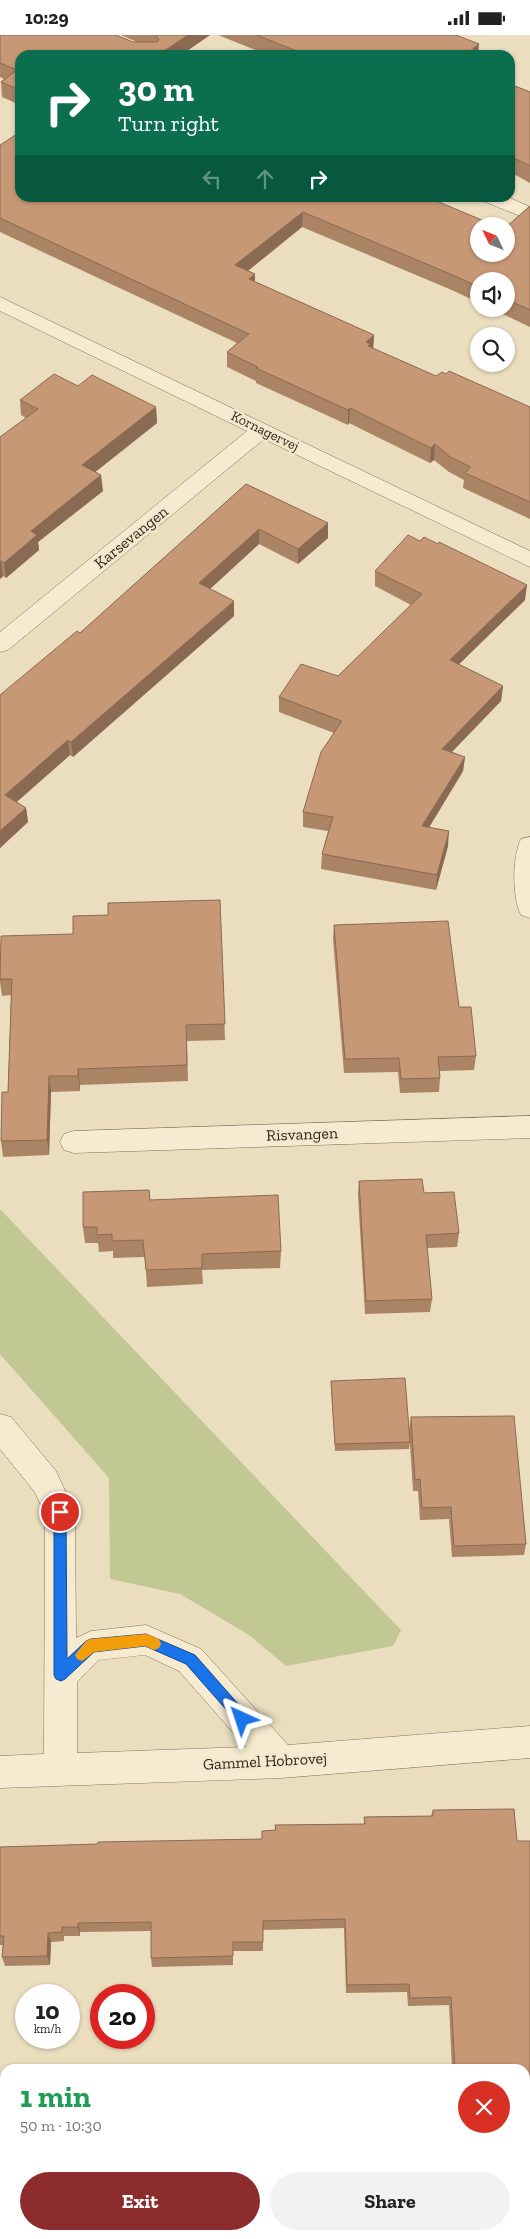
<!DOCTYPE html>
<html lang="en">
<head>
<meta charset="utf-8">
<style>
	:root { --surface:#fff; --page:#f2f2f2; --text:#222; --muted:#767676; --accent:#8d2c2c }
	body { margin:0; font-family:"Zilla Slab",serif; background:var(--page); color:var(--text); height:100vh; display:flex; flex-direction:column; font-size:19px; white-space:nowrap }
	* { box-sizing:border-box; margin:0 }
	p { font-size:16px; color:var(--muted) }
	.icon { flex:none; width:28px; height:28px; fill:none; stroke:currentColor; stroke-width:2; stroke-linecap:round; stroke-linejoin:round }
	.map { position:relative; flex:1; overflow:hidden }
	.details { position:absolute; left:0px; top:2029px; width:530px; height:176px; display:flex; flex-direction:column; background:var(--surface); border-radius:15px 15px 0 0; box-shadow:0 1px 4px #0004 }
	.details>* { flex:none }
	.top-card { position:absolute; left:15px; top:15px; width:500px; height:152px; border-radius:15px; box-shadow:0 1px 4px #0004; background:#0b6e4f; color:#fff; overflow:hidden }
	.needle { width:32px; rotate:313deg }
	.buttons { position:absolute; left:470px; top:182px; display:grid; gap:10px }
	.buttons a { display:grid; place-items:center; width:45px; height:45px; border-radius:50%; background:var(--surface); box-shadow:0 1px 4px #0004; font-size:25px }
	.speed { position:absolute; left:15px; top:1949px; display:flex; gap:10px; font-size:25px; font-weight:700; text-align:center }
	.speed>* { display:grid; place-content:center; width:65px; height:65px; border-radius:50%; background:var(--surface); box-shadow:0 1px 4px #0004; line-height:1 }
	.speed small { font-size:12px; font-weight:400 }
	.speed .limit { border:8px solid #d22; background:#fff; color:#111 }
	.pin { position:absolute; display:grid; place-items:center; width:42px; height:42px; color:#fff; margin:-21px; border:2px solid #fff; border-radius:50%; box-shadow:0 1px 5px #0007 }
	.me { position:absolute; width:55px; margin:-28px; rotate:318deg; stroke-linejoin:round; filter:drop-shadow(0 0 4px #0008) }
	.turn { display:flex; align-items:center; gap:18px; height:105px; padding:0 20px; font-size:22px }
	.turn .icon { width:65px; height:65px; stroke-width:2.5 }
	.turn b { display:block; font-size:35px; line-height:42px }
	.lanes { display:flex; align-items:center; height:48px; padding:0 20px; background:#0003; justify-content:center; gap:25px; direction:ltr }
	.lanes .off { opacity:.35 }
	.round { display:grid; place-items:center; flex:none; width:52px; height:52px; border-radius:26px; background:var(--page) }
	.overview { display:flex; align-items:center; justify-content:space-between; height:85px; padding:0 20px }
	h1 { font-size:30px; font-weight:800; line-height:38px; color:#1e9e55 }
	.button { display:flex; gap:10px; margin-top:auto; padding:10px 20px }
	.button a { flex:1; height:58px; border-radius:30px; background:var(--accent); color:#fff; font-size:20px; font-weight:800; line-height:58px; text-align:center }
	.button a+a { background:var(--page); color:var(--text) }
	.status { display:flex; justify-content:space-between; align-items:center; height:35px; padding:0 25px; background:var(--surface); direction:ltr }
	.status svg { height:14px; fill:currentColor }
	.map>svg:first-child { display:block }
</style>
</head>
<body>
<div class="status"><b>10:29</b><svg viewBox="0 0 49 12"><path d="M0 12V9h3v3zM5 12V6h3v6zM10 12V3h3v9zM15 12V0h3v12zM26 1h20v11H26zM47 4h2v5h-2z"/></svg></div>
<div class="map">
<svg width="530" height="2204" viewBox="0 0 530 2204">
	<rect width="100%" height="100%" fill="#ebdebe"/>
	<!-- green -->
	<path fill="#c1c893" d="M0 1174 401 1595 393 1611 286 1631 249 1600 180 1559 110 1544 109 1443 0 1319Z"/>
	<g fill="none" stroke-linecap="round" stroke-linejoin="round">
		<!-- minor casing -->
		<g stroke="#826f58" stroke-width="1">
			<g id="minor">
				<path d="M481 162H508L530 172V185L483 166Z"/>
				<path d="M0 262 530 516V532L264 404 8 615 0 617V597L247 396 0 276Z"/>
				<path d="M530 802V883L521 880C512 863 512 821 521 804Z"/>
				<path d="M530 1081V1103L74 1118 64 1115 60 1107 64 1099 74 1096Z"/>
				<path d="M0 1379 11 1382 56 1436 75 1477 76 1603 91 1596 146 1590 201 1614 288 1710 530 1691V1723L281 1743 0 1753V1721L44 1719 45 1478 34 1456 0 1414ZM145 1620 179 1636 246 1712 77 1718V1647L99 1625Z"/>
			</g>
		</g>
		<!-- minor -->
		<use href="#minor" fill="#f6ebd1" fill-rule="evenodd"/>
	</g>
	<!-- wall -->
	<g fill="#ab8365">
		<path d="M0 0 137 7 121 0H210L181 20H20V70L2 62 1 47 4 44 0 42Z"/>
		<path d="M218 0H456L478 20H268Z"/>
		<path d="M510 49 530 57V148L510 137Z"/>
		<path d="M0 110 427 162 479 219 530 171V292L492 274H506V246H479V268L454 256 302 192 248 236 255 247 374 300 373 313 436 341 530 372V484L463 453 464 445 449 437 434 425 430 428 349 388 348 390 256 348V346L227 332V317L237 308 0 197Z"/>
		<path d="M78 351 156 372 157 388 95 437 103 456 38 507 39 515 6 543 3 541 0 544V402L26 383 21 380 20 365Z"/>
		<path d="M246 449 328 488V503L298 529 259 509 210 554 234 581 73 722 70 720 17 767 26 773 28 787 0 813V660L80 598Z"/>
		<path d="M375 536 525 565 459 629 503 651 501 666 452 717 465 722 463 736 429 792 448 811 436 855 321 834 322 819 328 796 303 792V777L334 698 279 677V662L338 641 411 570 375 551Z"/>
		<path d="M220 865 225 1005 187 1006 188 1046 80 1050V1056L51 1057 49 1120 3 1122 1 1106 8 1057 11 960 2 961 0 947V935L73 899 108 880Z"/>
		<path d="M334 890 459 972 476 1021 474 1035 440 1036V1043L439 1057 400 1058 398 1037 344 1038 333 904Z"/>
		<path d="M359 1146 424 1158 459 1198 457 1212 427 1213 432 1264 430 1277 365 1279 358 1160Z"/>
		<path d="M149 1155 150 1165 281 1216 280 1233 202 1235 203 1249 147 1252 145 1222 113 1223V1216L99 1217 98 1208H85L83 1192Z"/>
		<path d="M331 1346 410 1407 409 1414 335 1416 331 1353Z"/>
		<path d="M411 1382 526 1509 524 1520 452 1522 449 1484 420 1485 418 1456H413L409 1394Z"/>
		<path d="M433 1775 517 1806H530V2054H525V2034H452L449 1970 408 1971 407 1957 346 1958 344 1893 263 1895V1916H233V1930L152 1932 151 1923V1896L80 1897V1901H64V1906L51 1907 50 1930 5 1931 2 1922 3 1910H0V1812L262 1804 275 1795V1790L364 1789V1782L431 1781Z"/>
		<rect x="525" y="2146" width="5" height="50"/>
	</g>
	<!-- shaded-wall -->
	<g fill="#8b6a53">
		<path d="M188 0H210L181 20H158Z"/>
		<path d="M479 9 478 20H465Z"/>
		<path d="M303 177 302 192 235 246V230Z"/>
		<path d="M255 239V255L249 244Z"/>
		<path d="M374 300 373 316 370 318 366 307Z"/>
		<path d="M156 372 157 388 84 446 82 430Z"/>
		<path d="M350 373 349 388 348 390V375Z"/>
		<path d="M435 409 434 425 430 428 431 413Z"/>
		<path d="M101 440 103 456 38 507 39 515 6 543 4 528 31 496Z"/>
		<path d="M328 488V503L298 529V514Z"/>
		<path d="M259 494V509L199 564V548Z"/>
		<path d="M1 526 3 541 0 544V527Z"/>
		<path d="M527 550 525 565 448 640 450 625Z"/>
		<path d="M234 566V581L73 722 71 707Z"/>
		<path d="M503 651 501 666 440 729 442 714Z"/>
		<path d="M68 705 70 720 7 775 5 760Z"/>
		<path d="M465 722 463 736 421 806 422 791Z"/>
		<path d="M26 773 28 787 0 813V796Z"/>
		<path d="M449 796 448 811 436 855 437 840Z"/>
		<path d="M78 1034 80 1050V1056L78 1041Z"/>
		<path d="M49 1041 51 1057 49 1120 47 1105Z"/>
		<path d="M78 1888 80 1897V1901L78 1892Z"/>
		<path d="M48 1898 51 1907 50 1930 47 1921Z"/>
	</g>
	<!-- building -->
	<g fill="#c79876" stroke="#8b6a53">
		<path d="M0 0H116L133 7H157L159 5 156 0H188L158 20H20V55L1 47 17 35 0 28Z"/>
		<path d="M256 0H456L479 9 465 20H307Z"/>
		<path d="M510 49 530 57V131L510 121Z"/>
		<path d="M20 97V162H427L496 191H479V219H506V192L530 171V275L506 264V246H479V252L455 241 303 177 235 230 255 239 249 244 374 300 366 307 370 309 368 311 436 341 442 337 446 339 449 336 530 372V467L465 438 471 432 450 422 435 409 431 413 350 373 348 375 256 333 258 332 227 317 249 299 0 183V110Z"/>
		<path d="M54 339 78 351 92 340 156 372 82 430 101 440 31 496 37 500 4 528 1 526 0 527V402L38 374 20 365Z"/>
		<path d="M246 449 328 488 298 514 259 494 199 548 234 566 71 707 68 705 5 760 26 773 0 796V660L77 596 80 598Z"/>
		<path d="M408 500 420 506 424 502 438 509 439 507 527 550 450 625 503 651 442 714 465 722 422 791 449 796 437 840 322 819 333 782 303 777 321 717 342 686 279 662 301 629 338 641 422 559 375 536Z"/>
		<path d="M220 865 225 989 186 990 187 1030 78 1034V1041H49L47 1105 1 1106 2 1057H8L12 944H0L1 901 73 899V881L108 880V868Z"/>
		<path d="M448 886 459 972H471L476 1021 438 1022 440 1043 401 1044 399 1023 345 1024 334 890Z"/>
		<path d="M422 1144 424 1158 454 1157 459 1198 426 1200 432 1264 366 1266 359 1146Z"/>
		<path d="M149 1155 150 1165 278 1160 281 1216 202 1219V1233L146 1235 143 1205 112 1206V1199L97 1200V1192H83V1157Z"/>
		<path d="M405 1343 410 1407 335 1409 331 1346Z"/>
		<path d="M514 1381 526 1509 454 1511 451 1472 422 1473 420 1444 415 1445 411 1382Z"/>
		<path d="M514 1774 517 1806H530V2047H525V2034H455L451 1962 410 1963 409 1949 347 1950 345 1884 263 1886V1907H233V1921L151 1923V1887L78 1888V1892H62V1897L48 1898 47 1921 2 1922 4 1901H0V1812L97 1809 98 1807 262 1804V1796L276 1795 275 1790 365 1789 364 1782 433 1781V1775Z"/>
		<rect x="525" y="2146" width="5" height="44"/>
		<rect x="338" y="2200" width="175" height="4"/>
	</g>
	<!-- route -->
	<path fill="#1a73e8" stroke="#114b97" d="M60 1472 65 1473 66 1477 67 1624 86 1606 91 1604 146 1599 195 1620 247 1679 249 1684 247 1688 242 1690 238 1688 186 1629 145 1611 94 1617 65 1644 61 1646 56 1644 54 1640V1477L56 1473Z"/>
	<!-- slow -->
	<path fill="#f59e0b" d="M146 1599 159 1604 161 1609 159 1613 154 1615 145 1611 94 1617 82 1626 77 1624 75 1620 86 1606 91 1604Z"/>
	<g text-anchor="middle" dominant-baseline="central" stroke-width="5" stroke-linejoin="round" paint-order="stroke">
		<!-- far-street labels -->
		<g font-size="14" fill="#32271c" stroke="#f3e8cd">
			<text transform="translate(265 396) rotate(26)">Kornagervej</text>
		</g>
		<!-- street labels -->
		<g font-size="16" fill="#32271c" stroke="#f3e8cd">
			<text transform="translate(131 502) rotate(-39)">Karsevangen</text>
			<text transform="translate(302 1099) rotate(-2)">Risvangen</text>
			<text transform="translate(265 1726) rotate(-3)">Gammel Hobrovej</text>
		</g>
	</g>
</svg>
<div class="buttons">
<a><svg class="needle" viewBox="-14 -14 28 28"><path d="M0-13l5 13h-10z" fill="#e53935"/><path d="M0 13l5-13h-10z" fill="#767676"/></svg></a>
<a><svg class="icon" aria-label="sound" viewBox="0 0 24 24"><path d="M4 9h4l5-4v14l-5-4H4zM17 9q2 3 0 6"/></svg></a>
<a><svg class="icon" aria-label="search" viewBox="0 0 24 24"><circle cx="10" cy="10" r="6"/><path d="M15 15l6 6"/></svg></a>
</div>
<div class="speed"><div>10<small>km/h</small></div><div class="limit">20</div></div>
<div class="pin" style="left:60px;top:1477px;background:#d93025"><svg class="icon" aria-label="arrive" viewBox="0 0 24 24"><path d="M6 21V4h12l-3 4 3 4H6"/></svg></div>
<svg class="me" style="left:242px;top:1684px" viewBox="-20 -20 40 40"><path d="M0-17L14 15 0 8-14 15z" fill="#1a73e8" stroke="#fff" stroke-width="4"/></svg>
<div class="top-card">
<div class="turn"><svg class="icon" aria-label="right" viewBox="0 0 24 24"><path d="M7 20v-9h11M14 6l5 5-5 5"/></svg><div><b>30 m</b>Turn right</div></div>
<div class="lanes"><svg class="icon off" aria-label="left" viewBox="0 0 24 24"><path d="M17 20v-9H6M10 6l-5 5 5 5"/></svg><svg class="icon off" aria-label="ahead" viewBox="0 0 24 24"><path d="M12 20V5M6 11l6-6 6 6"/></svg><svg class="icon" aria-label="right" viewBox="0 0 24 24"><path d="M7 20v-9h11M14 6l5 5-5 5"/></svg></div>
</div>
<section class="details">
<div class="overview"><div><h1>1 min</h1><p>50 m · 10:30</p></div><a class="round" style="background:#d93025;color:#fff"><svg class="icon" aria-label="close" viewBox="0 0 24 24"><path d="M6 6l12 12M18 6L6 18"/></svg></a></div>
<div class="button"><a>Exit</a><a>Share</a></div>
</section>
</div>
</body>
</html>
